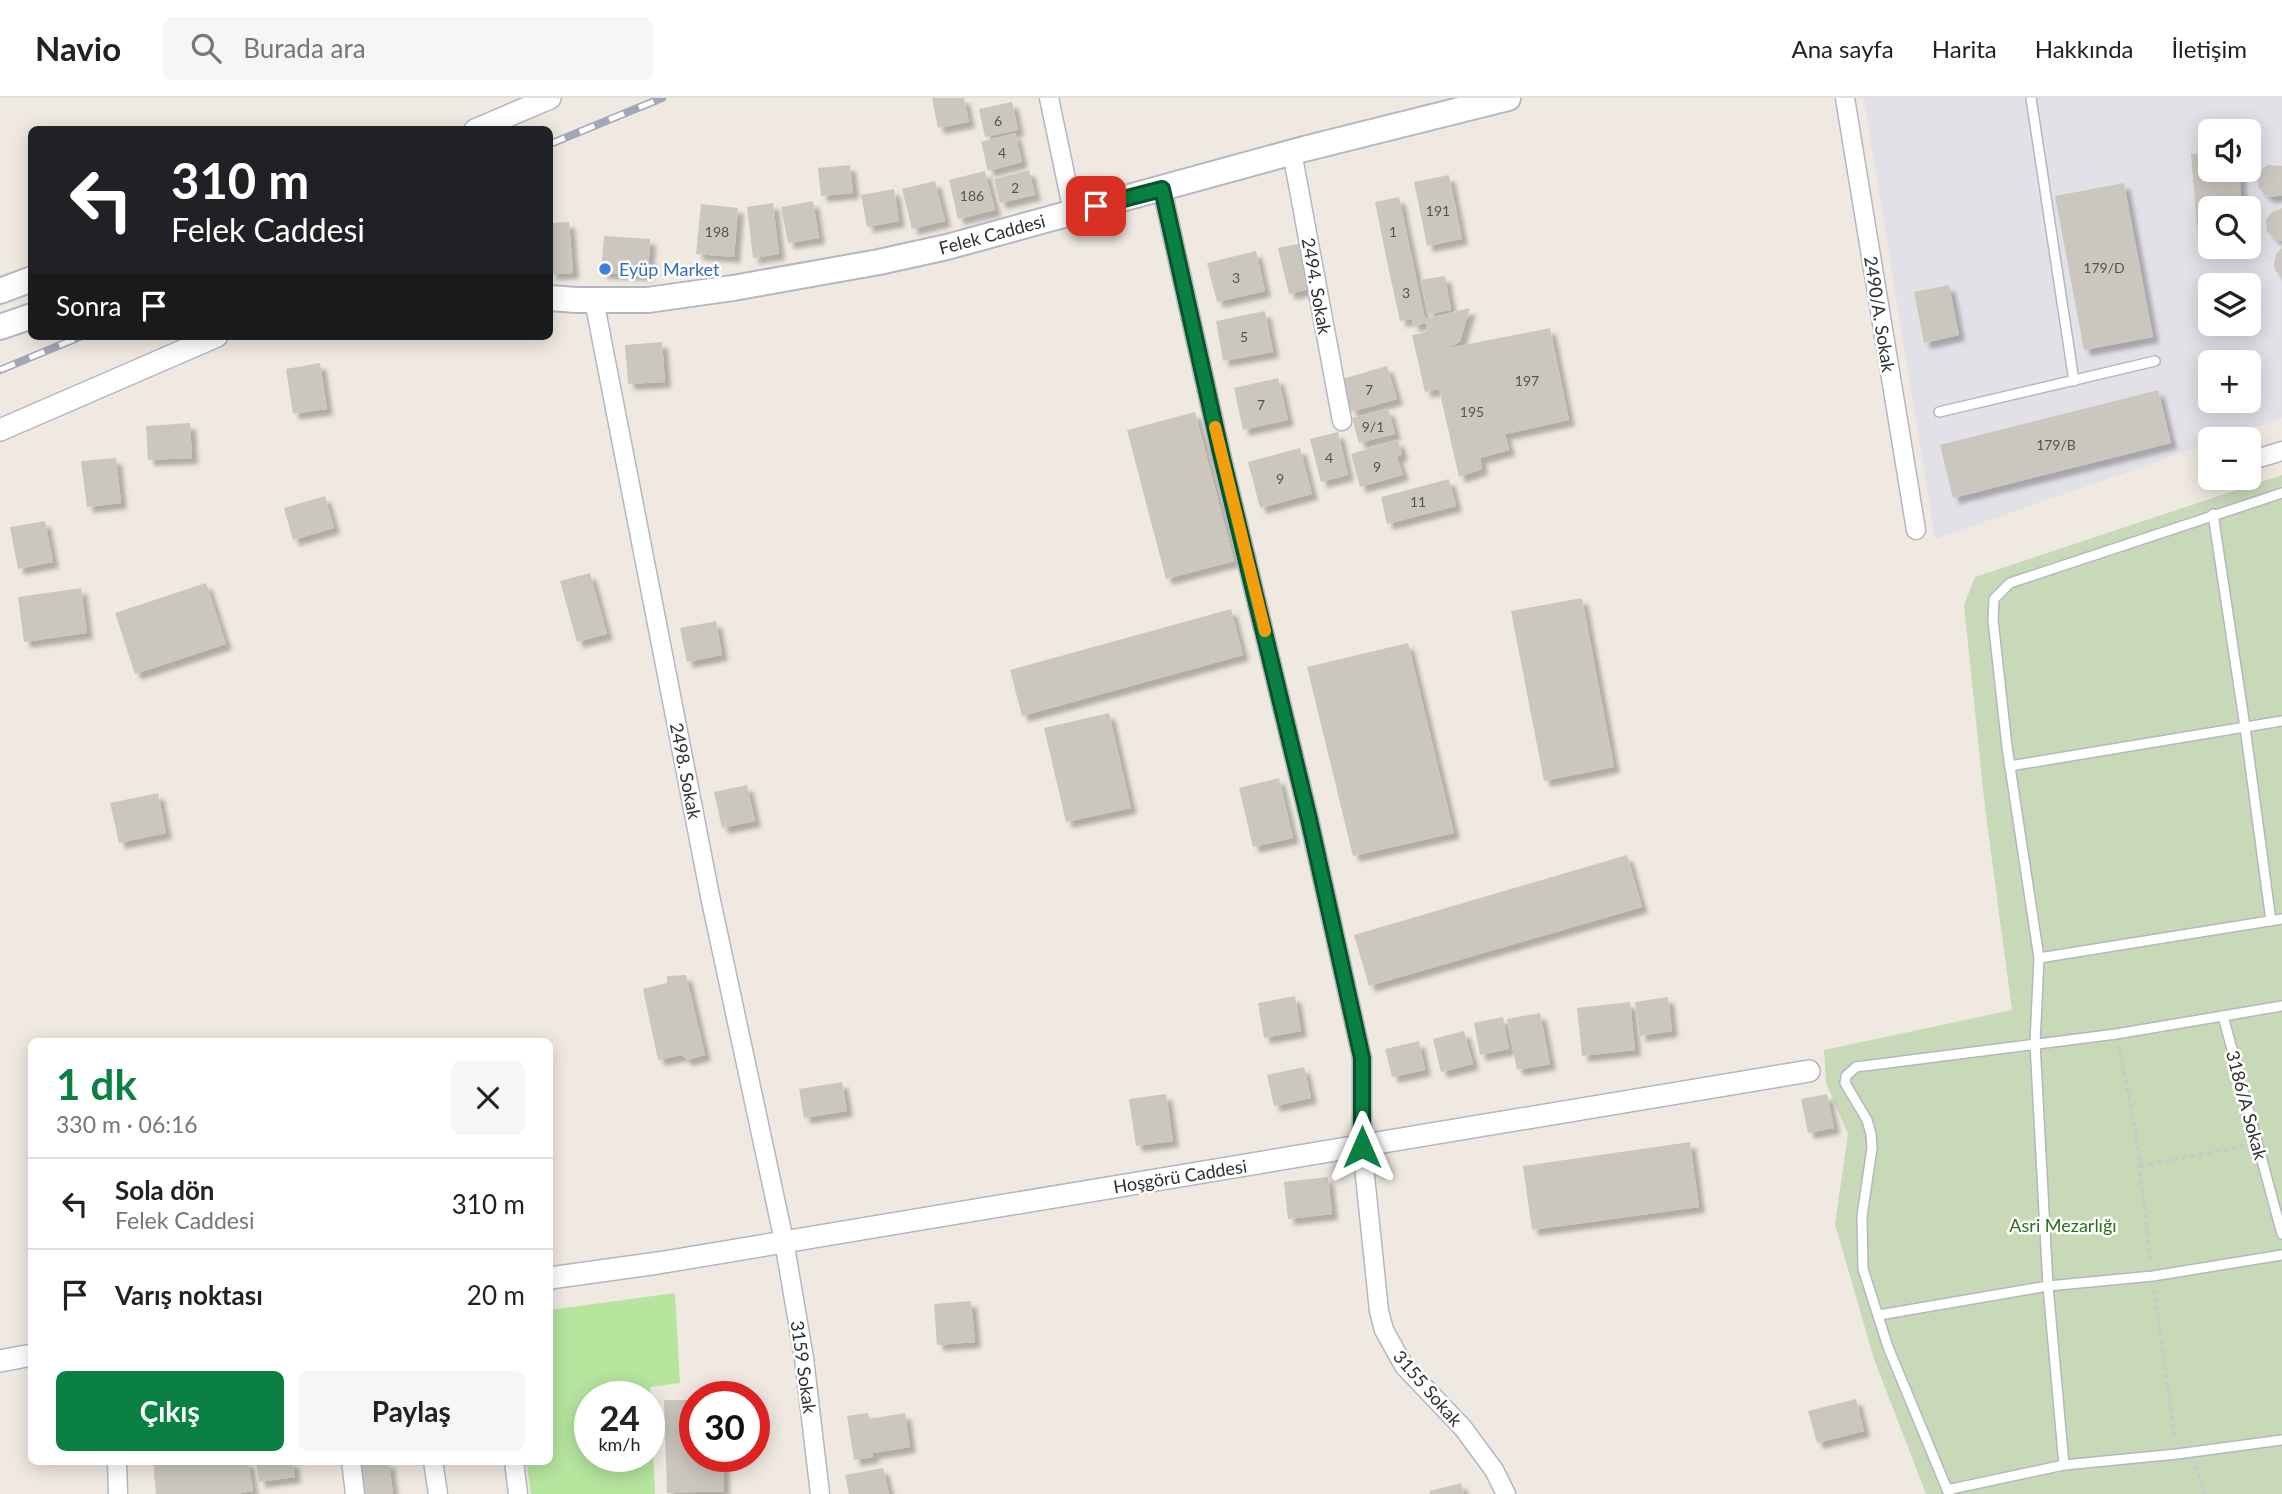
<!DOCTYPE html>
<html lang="tr">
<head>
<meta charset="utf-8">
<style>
	:root { --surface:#fff; --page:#f6f6f6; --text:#222; --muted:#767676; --line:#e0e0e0; --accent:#0b8043 }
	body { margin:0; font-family:Lato,sans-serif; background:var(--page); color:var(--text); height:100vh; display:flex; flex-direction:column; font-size:26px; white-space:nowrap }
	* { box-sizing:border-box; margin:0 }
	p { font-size:23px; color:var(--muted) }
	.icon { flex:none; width:38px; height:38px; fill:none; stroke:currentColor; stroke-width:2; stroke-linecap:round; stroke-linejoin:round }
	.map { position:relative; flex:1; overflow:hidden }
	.drawer { position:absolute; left:28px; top:940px; width:525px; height:427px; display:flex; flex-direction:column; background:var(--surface); border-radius:10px; box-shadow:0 4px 18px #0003 }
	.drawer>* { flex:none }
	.guide { position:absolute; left:28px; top:28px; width:525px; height:214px; border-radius:10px; box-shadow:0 4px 18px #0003; background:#202124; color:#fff; overflow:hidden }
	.tools { position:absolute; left:2198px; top:21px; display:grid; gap:14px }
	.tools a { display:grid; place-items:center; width:63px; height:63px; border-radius:10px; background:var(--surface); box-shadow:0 4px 18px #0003; font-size:35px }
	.speed { position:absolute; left:574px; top:1283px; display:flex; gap:14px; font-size:35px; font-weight:700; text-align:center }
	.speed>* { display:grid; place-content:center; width:91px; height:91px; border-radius:50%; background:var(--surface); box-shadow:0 4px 18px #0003; line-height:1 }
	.speed small { font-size:18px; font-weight:400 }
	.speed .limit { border:10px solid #d22; background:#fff; color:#111 }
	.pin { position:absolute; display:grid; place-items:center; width:60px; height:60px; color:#fff; margin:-30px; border-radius:14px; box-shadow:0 4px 10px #0006 }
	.me { position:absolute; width:77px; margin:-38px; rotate:0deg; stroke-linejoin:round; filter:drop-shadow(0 0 5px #0008) }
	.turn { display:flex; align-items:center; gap:24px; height:147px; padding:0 28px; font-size:32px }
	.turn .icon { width:91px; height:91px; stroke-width:2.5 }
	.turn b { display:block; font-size:49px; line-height:60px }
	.then { display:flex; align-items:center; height:66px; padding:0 28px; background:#0003; gap:14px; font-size:26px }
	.round { display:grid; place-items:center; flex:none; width:74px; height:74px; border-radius:10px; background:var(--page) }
	.head { display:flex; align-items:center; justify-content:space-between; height:119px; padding:0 28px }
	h1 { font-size:42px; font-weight:700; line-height:52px; color:var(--accent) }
	.button { display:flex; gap:14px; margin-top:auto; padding:14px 28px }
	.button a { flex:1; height:80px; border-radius:10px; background:var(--accent); color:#fff; font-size:28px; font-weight:700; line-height:80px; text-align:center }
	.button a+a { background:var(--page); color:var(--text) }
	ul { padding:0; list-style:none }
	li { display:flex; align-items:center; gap:21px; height:91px; padding:0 28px; border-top:2px solid var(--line) }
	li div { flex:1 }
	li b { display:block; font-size:26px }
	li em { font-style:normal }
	header { display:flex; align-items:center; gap:42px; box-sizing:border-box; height:98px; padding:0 35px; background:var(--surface); border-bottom:2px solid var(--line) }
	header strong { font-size:33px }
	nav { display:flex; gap:38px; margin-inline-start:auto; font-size:24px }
	.search { width:490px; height:63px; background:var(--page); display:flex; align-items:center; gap:18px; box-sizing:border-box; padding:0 24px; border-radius:10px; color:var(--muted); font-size:26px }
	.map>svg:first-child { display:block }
</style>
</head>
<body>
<header>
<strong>Navio</strong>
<div class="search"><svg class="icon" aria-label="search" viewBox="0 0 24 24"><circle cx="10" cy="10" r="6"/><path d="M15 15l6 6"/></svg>Burada ara</div>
<nav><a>Ana sayfa</a><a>Harita</a><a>Hakkında</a><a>İletişim</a></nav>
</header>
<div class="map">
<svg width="2282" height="1396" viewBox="0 0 2282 1396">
	<defs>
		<filter id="shadow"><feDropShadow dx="6" dy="6" stdDeviation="2" flood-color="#0004"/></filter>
	</defs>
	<rect width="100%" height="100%" fill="#efe9e1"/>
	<!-- industrial -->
	<path fill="#e3e1e8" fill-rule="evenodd" d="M1864 0H2282V320L2221 341H2210V345L1935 441ZM2210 33H2249V72H2210ZM2210 110H2249V149H2210ZM2210 187H2249V226H2210ZM2210 264H2249V303H2210Z"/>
	<!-- green -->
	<path fill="#b6e59e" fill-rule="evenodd" d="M675 1195 680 1285 650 1289 655 1396H531L526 1363H550V1212ZM649 1298V1358H590V1298Z"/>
	<!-- cemetery -->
	<path fill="#c8d9b8" d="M2282 377V1396H1926L1874 1261 1835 1126 1848 1036 1826 985 1824 952 2012 912 1985 710 1964 507 1975 479Z"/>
	<!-- building -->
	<g fill="#cbc7bf" filter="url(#shadow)">
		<path d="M932 0H964L969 24 938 30Z"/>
		<path d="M1012 4 1018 32 985 39 979 11Z"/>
		<path d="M1015 35 1022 64 988 73 981 44Z"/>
		<path d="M2210 54V72H2239L2242 110H2210V127L2197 128 2191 56Z"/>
		<path d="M850 67 853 95 821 98 818 70Z"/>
		<path d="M2268 67 2282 68V97L2272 99 2266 98 2259 90 2257 79 2263 70Z"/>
		<path d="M1029 72 1035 97 1000 105 994 81Z"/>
		<path d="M985 73 995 112 958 121 949 82Z"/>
		<path d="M1449 77 1462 141 1427 148 1414 84Z"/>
		<path d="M935 83 945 123 912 131 902 91Z"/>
		<path d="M2124 85 2153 239 2084 252 2055 98Z"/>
		<path d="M894 91 899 123 867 129 861 97Z"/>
		<path d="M1399 99 1425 221 1470 210 1460 243 1449 250 1550 230 1569 322 1505 336 1509 352 1480 360 1482 371 1459 379 1439 291 1425 294 1412 237 1427 234 1426 225 1413 228 1412 221 1400 223 1388 168 1375 104Z"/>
		<path d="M813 103 819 140 788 145 781 109Z"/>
		<path d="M773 105 779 156 753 160 747 109Z"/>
		<path d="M701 106 738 110 734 159 696 156Z"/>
		<path d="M2282 110V143H2280L2275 141 2267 133 2266 122 2272 114Z"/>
		<path d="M569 124 573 175 550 176V125Z"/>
		<path d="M604 138 650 141 648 177 601 175Z"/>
		<path d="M1302 145 1313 190 1289 196 1278 150Z"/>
		<path d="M2282 150V179L2275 172 2274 166 2276 156Z"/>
		<path d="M1256 153 1265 193 1217 204 1207 165Z"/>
		<path d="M1445 178 1451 212 1428 216 1421 182Z"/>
		<path d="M1949 187 1959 237 1924 245 1914 194Z"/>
		<path d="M1265 213 1273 254 1223 263 1216 223Z"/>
		<path d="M662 244 665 284 628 286 625 247Z"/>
		<path d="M320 265 327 311 293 316 286 271Z"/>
		<path d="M1387 268 1397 301 1351 314 1342 281Z"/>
		<path d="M1278 280 1288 322 1243 332 1234 290Z"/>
		<path d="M2158 292 2171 345 1953 400 1940 347Z"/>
		<path d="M1388 311 1395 336 1359 345 1352 320Z"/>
		<path d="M1195 314 1234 463 1166 481 1127 332Z"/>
		<path d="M190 325 192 360 148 362 146 328Z"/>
		<path d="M1338 334 1348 377 1321 384 1310 341Z"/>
		<path d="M1398 342 1402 356 1397 359 1403 377 1360 389 1351 356Z"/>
		<path d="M1300 350 1312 396 1260 410 1248 364Z"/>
		<path d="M116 360 121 405 87 409 81 363Z"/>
		<path d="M1449 381 1456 408 1387 426 1381 399Z"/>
		<path d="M325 398 334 430 293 442 284 410Z"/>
		<path d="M45 423 53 464 18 471 10 429Z"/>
		<path d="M590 475 607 536 577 544 560 483Z"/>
		<path d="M206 485 226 546 135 576 115 515Z"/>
		<path d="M81 490 87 535 24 544 18 499Z"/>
		<path d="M1582 500 1614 669 1544 683 1511 513Z"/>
		<path d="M1231 511 1243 557 1022 618 1010 572Z"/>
		<path d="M716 523 722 557 687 564 680 530Z"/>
		<path d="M1408 545 1454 735 1353 758 1307 569Z"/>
		<path d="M1109 615 1131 710 1066 724 1044 630Z"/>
		<path d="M1279 680 1293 740 1253 749 1239 690Z"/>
		<path d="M747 687 755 723 722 730 714 694Z"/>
		<path d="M158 695 166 735 119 745 110 705Z"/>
		<path d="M1627 757 1642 809 1369 888 1354 837Z"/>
		<path d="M686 877 705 957 687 962 682 957 658 962 643 891 667 885V878Z"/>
		<path d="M1295 898 1301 933 1264 940 1258 905Z"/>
		<path d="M1668 899 1672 933 1640 938 1635 904Z"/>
		<path d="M1630 904 1635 952 1582 958 1577 910Z"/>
		<path d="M1540 915 1550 966 1517 972 1507 921Z"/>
		<path d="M1503 919 1509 951 1480 957 1474 925Z"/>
		<path d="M1464 933 1473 966 1441 974 1433 941Z"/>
		<path d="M1419 943 1425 972 1392 979 1385 951Z"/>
		<path d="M1304 969 1311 1000 1274 1008 1267 977Z"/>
		<path d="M842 984 847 1013 804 1020 799 991Z"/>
		<path d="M1166 996 1173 1043 1136 1048 1129 1001Z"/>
		<path d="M1827 996 1834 1030 1808 1035 1801 1001Z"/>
		<path d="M1690 1044 1699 1109 1532 1132 1523 1068Z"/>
		<path d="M1328 1079 1332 1116 1288 1121 1284 1084Z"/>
		<path d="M971 1203 975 1244 937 1247 934 1206Z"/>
		<path d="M1856 1301 1864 1333 1817 1345 1808 1313Z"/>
		<path d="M664 1302H695V1358H723L724 1393 667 1395Z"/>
		<path d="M868 1315 869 1321 905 1315 910 1349 873 1355V1359L854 1362 847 1318Z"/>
		<path d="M153 1363H248L253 1393 236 1396H156Z"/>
		<path d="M256 1363H293L295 1379 259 1384Z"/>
		<path d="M389 1364 393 1396H362L359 1367Z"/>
		<path d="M883 1370 889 1396H849L845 1377Z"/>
		<path d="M1461 1385 1464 1396H1430V1393Z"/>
	</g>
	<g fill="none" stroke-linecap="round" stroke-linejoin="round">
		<!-- service casing -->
		<g stroke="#b4b7c1" stroke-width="12">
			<g id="service">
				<path d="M2031 0 2074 283"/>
				<path d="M1939 314 2155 263"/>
				<path d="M2213 416 2245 629 2271 823"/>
				<path d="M2010 668 2282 623"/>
				<path d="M2039 860 2282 821"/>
				<path d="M2223 918 2282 1136"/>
				<path d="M1879 1217 2048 1188 2153 1178 2282 1157"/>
				<path d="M2064 1367 2048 1188 2035 945 2039 860 2007 649 1993 522 1994 501 2010 485 2282 395"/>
				<path d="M1947 1392 2064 1367 2177 1356 2282 1342"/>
				<path d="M1949 1396 1888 1249 1863 1171 1862 1118 1872 1050 1871 1036 1867 1022 1845 985 1846 978 1856 969 2116 936 2282 908"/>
			</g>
		</g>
		<!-- minor casing -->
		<g stroke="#b4b7c1" stroke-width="21">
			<g id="minor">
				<path d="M1049 0 1073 114"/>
				<path d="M1845 0 1916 432"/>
				<path d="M1292 54 1342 323"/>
				<path d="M1162 91 1221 356 1309 721 1362 960V1049L1379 1213 1384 1232 1404 1268 1463 1330 1494 1372 1506 1396"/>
				<path d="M594 202 710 798 784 1143 804 1260 820 1396"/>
				<path d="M2249 363 2282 353"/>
				<path d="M117 1363 118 1396"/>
				<path d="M351 1363 355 1396"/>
				<path d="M433 1363 438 1396"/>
				<path d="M514 1363 518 1396"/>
			</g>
		</g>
		<!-- tertiary casing -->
		<g stroke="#b4b7c1" stroke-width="24">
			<g id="tertiary">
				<path d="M475 32 550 0"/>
				<path d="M0 332 217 238"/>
				<path d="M550 1180 658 1165 1809 973"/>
				<path d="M0 1263 32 1257"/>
			</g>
		</g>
		<!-- secondary casing -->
		<g stroke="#b4b7c1" stroke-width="28">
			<g id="secondary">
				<path d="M0 193 32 181"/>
				<path d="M550 200 576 202H648L733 190 879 164 947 149 1304 51 1508 0"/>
				<path d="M0 229 32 218"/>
			</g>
		</g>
		<!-- path -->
		<g stroke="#c9c9c9" stroke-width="3.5" stroke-dasharray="5 3.5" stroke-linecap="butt">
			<path d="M2119 948 2136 1037 2151 1166"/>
			<path d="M2140 1068 2244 1048"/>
			<path d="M2154 1191 2175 1342"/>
			<path d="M2196 1368 2204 1396"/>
		</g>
		<!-- service -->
		<use href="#service" stroke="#fff" stroke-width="9"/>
		<!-- minor -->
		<use href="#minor" stroke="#fff" stroke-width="18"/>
		<!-- tertiary -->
		<use href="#tertiary" stroke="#fff" stroke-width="21"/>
		<!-- secondary -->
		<use href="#secondary" stroke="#fff" stroke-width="24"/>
		<!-- rail casing -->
		<g stroke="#a3a6b8" stroke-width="8">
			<g id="rail">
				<path d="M550 46 662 0"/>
				<path d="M0 272 82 238"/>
			</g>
		</g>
		<!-- rail -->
		<use href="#rail" stroke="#fff" stroke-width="5" stroke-dasharray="16" stroke-linecap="butt"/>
	</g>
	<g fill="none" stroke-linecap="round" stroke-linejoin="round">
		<!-- route casing -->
		<g stroke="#07532c" stroke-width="18">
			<path id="route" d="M1096 108 1162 91 1221 356 1309 721 1362 960V1049"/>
		</g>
		<!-- route -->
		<use href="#route" stroke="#0b8043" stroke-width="12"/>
		<!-- slow -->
		<path stroke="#f59e0b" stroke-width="12" d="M1215 329 1265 533"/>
	</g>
	<!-- markers -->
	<circle fill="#3f7fe0" stroke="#fff" stroke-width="2.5" cx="605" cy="171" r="7"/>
	<g text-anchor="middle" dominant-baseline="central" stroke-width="5" stroke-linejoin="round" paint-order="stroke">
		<!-- number labels -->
		<g font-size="14" fill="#555452">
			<text x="998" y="22">6</text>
			<text x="1002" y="54">4</text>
			<text x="1015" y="89">2</text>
			<text x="972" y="97">186</text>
			<text x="1438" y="112">191</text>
			<text x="717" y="133">198</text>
			<text x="1393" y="133">1</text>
			<text x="2104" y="169">179/D</text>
			<text x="1236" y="179">3</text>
			<text x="1406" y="194">3</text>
			<text x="1244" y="238">5</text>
			<text x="1527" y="282">197</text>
			<text x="1369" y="291">7</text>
			<text x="1261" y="306">7</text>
			<text x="1472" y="313">195</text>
			<text x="1373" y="328">9/1</text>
			<text x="2056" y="346">179/B</text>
			<text x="1329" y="359">4</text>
			<text x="1377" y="368">9</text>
			<text x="1280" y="380">9</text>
			<text x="1418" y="403">11</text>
		</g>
		<!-- street labels -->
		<g font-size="18" fill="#2e2e2e" stroke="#fff">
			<text transform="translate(992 136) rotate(-15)">Felek Caddesi</text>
			<text transform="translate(1317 188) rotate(80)">2494. Sokak</text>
			<text transform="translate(1880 216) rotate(81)">2490/A. Sokak</text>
			<text transform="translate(686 673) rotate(79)">2498. Sokak</text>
			<text transform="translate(2247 1007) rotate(75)">3186/A Sokak</text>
			<text transform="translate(1180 1078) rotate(-9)">Hoşgörü Caddesi</text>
			<text transform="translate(804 1269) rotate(82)">3159 Sokak</text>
			<text transform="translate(1428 1290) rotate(49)">3155 Sokak</text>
		</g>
		<!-- shop labels -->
		<g font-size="18" fill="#366cbe" stroke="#fff" text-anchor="start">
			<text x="619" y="171">Eyüp Market</text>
		</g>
		<!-- park labels -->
		<g font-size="18" fill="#2c6e1b" stroke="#fff">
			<text x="2063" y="1127">Asri Mezarlığı</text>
		</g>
	</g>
</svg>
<div class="tools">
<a><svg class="icon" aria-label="sound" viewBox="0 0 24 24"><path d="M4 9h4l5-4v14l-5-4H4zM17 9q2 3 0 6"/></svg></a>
<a><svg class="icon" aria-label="search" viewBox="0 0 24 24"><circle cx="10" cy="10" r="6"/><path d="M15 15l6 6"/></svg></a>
<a><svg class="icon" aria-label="layers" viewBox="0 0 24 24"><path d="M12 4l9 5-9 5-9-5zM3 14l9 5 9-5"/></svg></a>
<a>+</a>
<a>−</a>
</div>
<div class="speed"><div>24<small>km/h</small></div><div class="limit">30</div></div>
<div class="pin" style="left:1096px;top:108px;background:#d93025"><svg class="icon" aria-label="arrive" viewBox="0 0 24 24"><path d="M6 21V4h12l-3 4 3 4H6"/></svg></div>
<svg class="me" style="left:1362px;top:1049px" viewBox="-20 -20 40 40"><path d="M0-17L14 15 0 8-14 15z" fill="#0b8043" stroke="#fff" stroke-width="4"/></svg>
<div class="guide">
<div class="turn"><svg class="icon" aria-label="left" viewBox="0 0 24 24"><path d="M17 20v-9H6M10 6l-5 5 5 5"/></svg><div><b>310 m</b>Felek Caddesi</div></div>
<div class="then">Sonra<svg class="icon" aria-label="arrive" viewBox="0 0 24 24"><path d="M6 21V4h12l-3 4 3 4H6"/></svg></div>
</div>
<section class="drawer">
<div class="head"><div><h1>1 dk</h1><p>330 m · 06:16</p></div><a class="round"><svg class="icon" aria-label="close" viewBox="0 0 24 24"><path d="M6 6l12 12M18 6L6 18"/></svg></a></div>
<ul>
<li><svg class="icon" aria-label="left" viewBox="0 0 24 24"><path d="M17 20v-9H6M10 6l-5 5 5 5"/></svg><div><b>Sola dön</b><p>Felek Caddesi</p></div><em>310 m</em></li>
<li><svg class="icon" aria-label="arrive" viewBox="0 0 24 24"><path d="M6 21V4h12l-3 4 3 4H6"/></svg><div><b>Varış noktası</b></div><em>20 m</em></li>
</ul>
<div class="button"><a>Çıkış</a><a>Paylaş</a></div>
</section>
</div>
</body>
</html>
